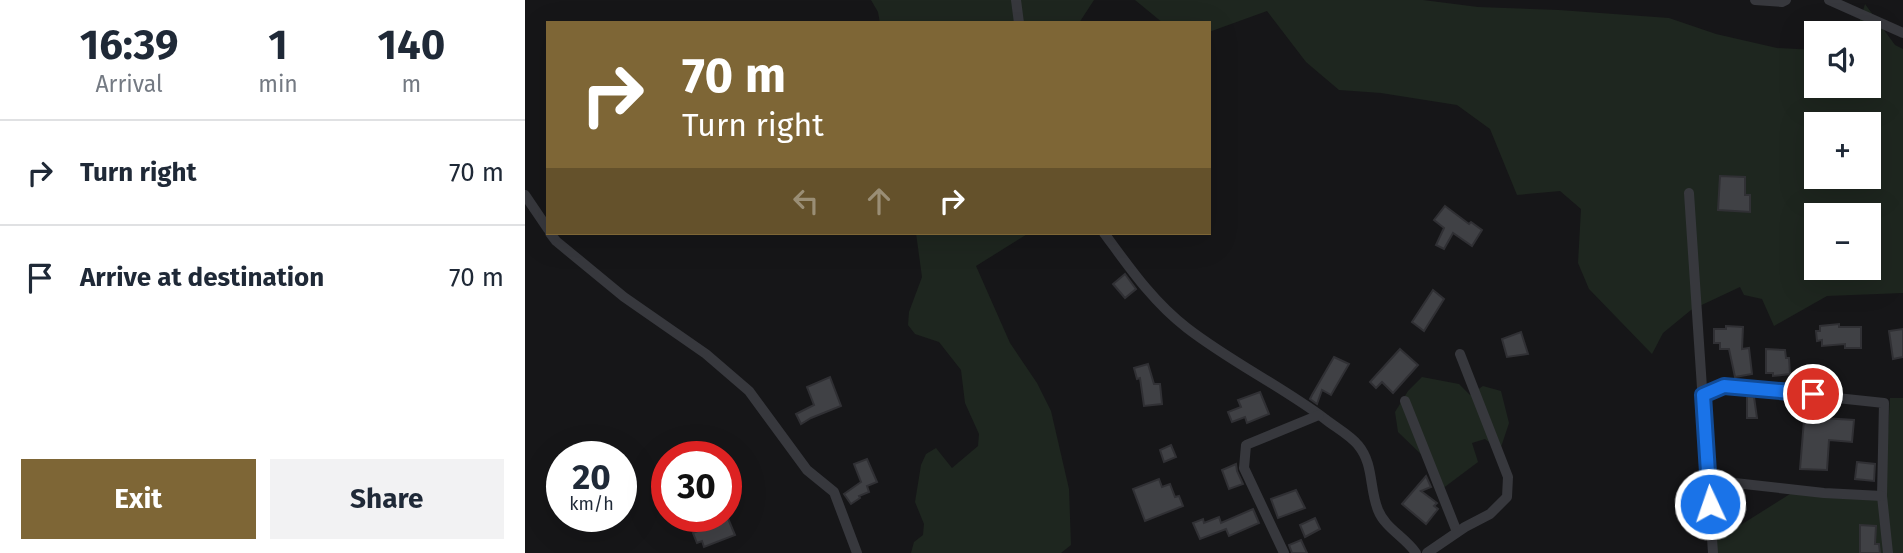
<!DOCTYPE html>
<html lang="en">
<head>
<meta charset="utf-8">
<style>
	:root { --surface:#fff; --page:#f2f2f3; --text:#1f2937; --muted:#747a83; --line:#e0e1e3; --accent:#7e6636 }
	body { margin:0; font-family:"Fira Sans",sans-serif; background:var(--page); color:var(--text); height:100vh; display:flex; flex-direction:column; font-size:26px; white-space:nowrap }
	* { box-sizing:border-box; margin:0 }
	p { font-size:23px; color:var(--muted) }
	.icon { flex:none; width:38px; height:38px; fill:none; stroke:currentColor; stroke-width:2; stroke-linecap:round; stroke-linejoin:round }
	.map { position:relative; flex:1; overflow:hidden }
	.drawer { display:flex; flex-direction:column; background:var(--surface); width:525px }
	.drawer>* { flex:none }
	.top-card { position:absolute; left:21px; top:21px; width:665px; height:214px; border-radius:0px; box-shadow:0 7px 28px #0002; background:#7e6636; color:#fff; overflow:hidden }
	.tools { position:absolute; left:1279px; top:21px; display:grid; gap:14px }
	.tools a { display:grid; place-items:center; width:77px; height:77px; border-radius:0px; background:var(--surface); box-shadow:0 7px 28px #0002; font-size:35px }
	.speed { position:absolute; left:21px; top:441px; display:flex; gap:14px; font-size:35px; font-weight:700; text-align:center }
	.speed>* { display:grid; place-content:center; width:91px; height:91px; border-radius:50%; background:var(--surface); box-shadow:0 7px 28px #0002; line-height:1 }
	.speed small { font-size:18px; font-weight:400 }
	.speed .limit { border:10px solid #d22; background:#fff; color:#111 }
	.pin { position:absolute; display:grid; place-items:center; width:60px; height:60px; color:#fff; margin:-30px; border:4px solid #fff; border-radius:50%; box-shadow:0 2px 7px #0007 }
	.me { position:absolute; width:77px; margin:-38px; rotate:357deg; stroke-linejoin:round; filter:drop-shadow(0 0 5px #0008) }
	.turn { display:flex; align-items:center; gap:24px; height:147px; padding:0 21px; font-size:32px }
	.turn .icon { width:91px; height:91px; stroke-width:2.5 }
	.turn b { display:block; font-size:49px; line-height:60px }
	.lanes { display:flex; align-items:center; height:66px; padding:0 21px; background:#0003; justify-content:center; gap:35px; direction:ltr }
	.lanes .off { opacity:.35 }
	.eta { display:flex; justify-content:space-evenly; align-items:center; height:119px; text-align:center }
	.eta b { font-size:42px; font-weight:700; line-height:49px }
	.action { display:flex; gap:14px; margin-top:auto; padding:14px 21px }
	.action a { flex:1; height:80px; border-radius:0px; background:var(--accent); color:#fff; font-size:28px; font-weight:700; line-height:80px; text-align:center }
	.action a+a { background:var(--page); color:var(--text) }
	ul { padding:0; list-style:none }
	li { display:flex; align-items:center; gap:21px; height:105px; padding:0 21px; border-top:2px solid var(--line) }
	li div { flex:1 }
	li b { display:block; font-size:26px }
	li em { font-style:normal }
	main { display:flex; flex:1; min-height:0 }
	.map>svg:first-child { display:block }
</style>
</head>
<body>
<main>
<section class="drawer">
<div class="eta">
<div><b>16:39</b><p>Arrival</p></div>
<div><b>1</b><p>min</p></div>
<div><b>140</b><p>m</p></div>
</div>
<ul>
<li><svg class="icon" aria-label="right" viewBox="0 0 24 24"><path d="M7 20v-9h11M14 6l5 5-5 5"/></svg><div><b>Turn right</b></div><em>70 m</em></li>
<li><svg class="icon" aria-label="arrive" viewBox="0 0 24 24"><path d="M6 21V4h12l-3 4 3 4H6"/></svg><div><b>Arrive at destination</b></div><em>70 m</em></li>
</ul>
<div class="action"><a>Exit</a><a>Share</a></div>
</section>
<div class="map">
<svg width="1378" height="553" viewBox="0 0 1378 553">
	<rect width="100%" height="100%" fill="#161618"/>
	<!-- green -->
	<g fill="#1e261f" fill-rule="evenodd">
		<path d="M346 0H569L554 23H355L353 12Z"/>
		<path d="M610 0H898L953 7 1034 10 1144 18 1191 34 1252 48 1291 50 1292 86H1344V33H1331L1340 4 1370 45 1378 49V293L1302 296 1249 326 1237 299 1219 295 1215 287 1166 310 1138 333 1127 354 1064 289 1053 263 1056 209 1035 191 992 195 965 129 932 105 856 93 814 90 781 62 742 11 684 32V23H638ZM1292 124H1344V177H1292ZM1292 215H1344V268H1292Z"/>
		<path d="M391 233H504L451 266 485 343 512 383 526 411 544 489 546 545 536 553H386L389 542 398 535 399 524 390 502 396 465 401 454 411 448 427 468 453 446 454 434 440 403 436 370 414 342 390 334 383 325 384 312 397 277Z"/>
		<path d="M897 377 934 384 945 395 958 386 976 391 984 423 975 450 960 439 947 443 953 462 917 489 900 458 873 432 870 412 883 391Z"/>
		<path d="M1365 398H1378V553H1187V543L1265 494 1356 496 1362 448Z"/>
	</g>
	<!-- building -->
	<g fill="#404145" stroke="#303034" stroke-width="2">
		<path d="M1195 176 1220 177V195H1225V212L1193 210Z"/>
		<path d="M920 206 944 224 946 222 957 230 947 246 928 233 919 249 911 245 919 228 909 220Z"/>
		<path d="M600 274 611 289 600 298 588 284Z"/>
		<path d="M908 290 919 299 899 331 887 322Z"/>
		<path d="M1314 324V327H1336V348H1320V344L1297 346V340L1292 341 1291 331H1295V326Z"/>
		<path d="M1201 326 1218 327 1217 349 1224 348 1227 374 1210 377 1204 349H1195V343H1189V329H1201Z"/>
		<path d="M1378 329V357L1368 359 1364 331Z"/>
		<path d="M996 332 1003 354 982 357 977 339Z"/>
		<path d="M875 349 893 365 868 393 857 382 851 388 845 382Z"/>
		<path d="M1241 349 1260 350 1261 358H1264L1265 374 1248 376V373H1241Z"/>
		<path d="M809 357 824 364 806 395 797 390 792 404 785 399 787 395Z"/>
		<path d="M623 364 629 384H635L637 404 619 406 615 378 612 379 609 368Z"/>
		<path d="M305 377 316 406 286 418 276 424 271 414 289 405 282 387Z"/>
		<path d="M735 392 744 414 722 423 720 417 707 422 703 412 716 407 713 400Z"/>
		<path d="M1222 396 1229 397 1232 418H1222Z"/>
		<path d="M1274 402 1298 404V418L1329 420 1327 442 1304 440 1302 470 1275 469 1279 420H1274Z"/>
		<path d="M646 445 651 457 639 462 635 450Z"/>
		<path d="M342 459 352 482 342 486 344 492 334 496 335 498 326 504 319 494 336 482 329 464Z"/>
		<path d="M1332 462 1350 464 1349 481 1330 479Z"/>
		<path d="M711 464 712 471 718 484 704 489 697 470Z"/>
		<path d="M901 476 906 487 896 491 912 503 909 506 913 509 901 524 877 504Z"/>
		<path d="M634 479 637 487 645 484 650 497 654 496 658 506 620 521 608 489Z"/>
		<path d="M771 490 780 508 753 518 746 499Z"/>
		<path d="M728 509 734 523 704 536 701 529 675 539 668 523 678 519 679 523 694 517 696 523Z"/>
		<path d="M192 516H202L210 535 179 547 177 541 172 543 168 533 173 531 170 525Z"/>
		<path d="M790 518 795 529 780 537 775 525Z"/>
		<path d="M1335 525 1351 526 1350 544H1354L1355 553H1335Z"/>
		<path d="M776 540 782 553H767L764 545Z"/>
	</g>
	<g fill="none" stroke-linecap="round" stroke-linejoin="round">
		<!-- street -->
		<g stroke="#37383d" stroke-width="10">
			<path d="M491 0 494 23"/>
			<path d="M1230 0 1257 2 1261 0"/>
			<path d="M1304 0 1378 33"/>
			<path d="M1164 193 1188 553"/>
			<path d="M0 195 23 229"/>
			<path d="M25 233 31 241 99 297 181 354 224 391 282 470 309 492 332 553"/>
			<path d="M579 233C604 267 628 302 662 328 706 362 756 386 800 419 810 427 825 435 833 445 849 464 844 488 853 510 860 528 880 537 891 553"/>
			<path d="M1177 395 1199 386 1359 403 1357 496 1363 553"/>
			<path d="M880 401 932 532"/>
			<path d="M1183 480 1299 493 1357 496"/>
			<path d="M759 553 719 468 721 445 794 415"/>
			<path d="M902 553 940 527 965 514 982 497 983 477 935 354"/>
		</g>
	</g>
	<g fill="none" stroke-linecap="round" stroke-linejoin="round">
		<!-- route casing -->
		<g stroke="#114b97" stroke-width="18">
			<path id="route" d="M1185 504 1178 395 1199 386 1288 394"/>
		</g>
		<!-- route -->
		<use href="#route" stroke="#1a73e8" stroke-width="12"/>
	</g>
</svg>
<div class="tools">
<a><svg class="icon" aria-label="sound" viewBox="0 0 24 24"><path d="M4 9h4l5-4v14l-5-4H4zM17 9q2 3 0 6"/></svg></a>
<a>+</a>
<a>−</a>
</div>
<div class="speed"><div>20<small>km/h</small></div><div class="limit">30</div></div>
<div class="pin" style="left:1288px;top:394px;background:#d93025"><svg class="icon" aria-label="arrive" viewBox="0 0 24 24"><path d="M6 21V4h12l-3 4 3 4H6"/></svg></div>
<svg class="me" style="left:1185px;top:504px" viewBox="-20 -20 40 40"><circle r="17" fill="#1a73e8" stroke="#fff" stroke-width="3"/><path d="M0-11L8 9 0 5-8 9z" fill="#fff"/></svg>
<div class="top-card">
<div class="turn"><svg class="icon" aria-label="right" viewBox="0 0 24 24"><path d="M7 20v-9h11M14 6l5 5-5 5"/></svg><div><b>70 m</b>Turn right</div></div>
<div class="lanes"><svg class="icon off" aria-label="left" viewBox="0 0 24 24"><path d="M17 20v-9H6M10 6l-5 5 5 5"/></svg><svg class="icon off" aria-label="ahead" viewBox="0 0 24 24"><path d="M12 20V5M6 11l6-6 6 6"/></svg><svg class="icon" aria-label="right" viewBox="0 0 24 24"><path d="M7 20v-9h11M14 6l5 5-5 5"/></svg></div>
</div>
</div>
</main>
</body>
</html>
